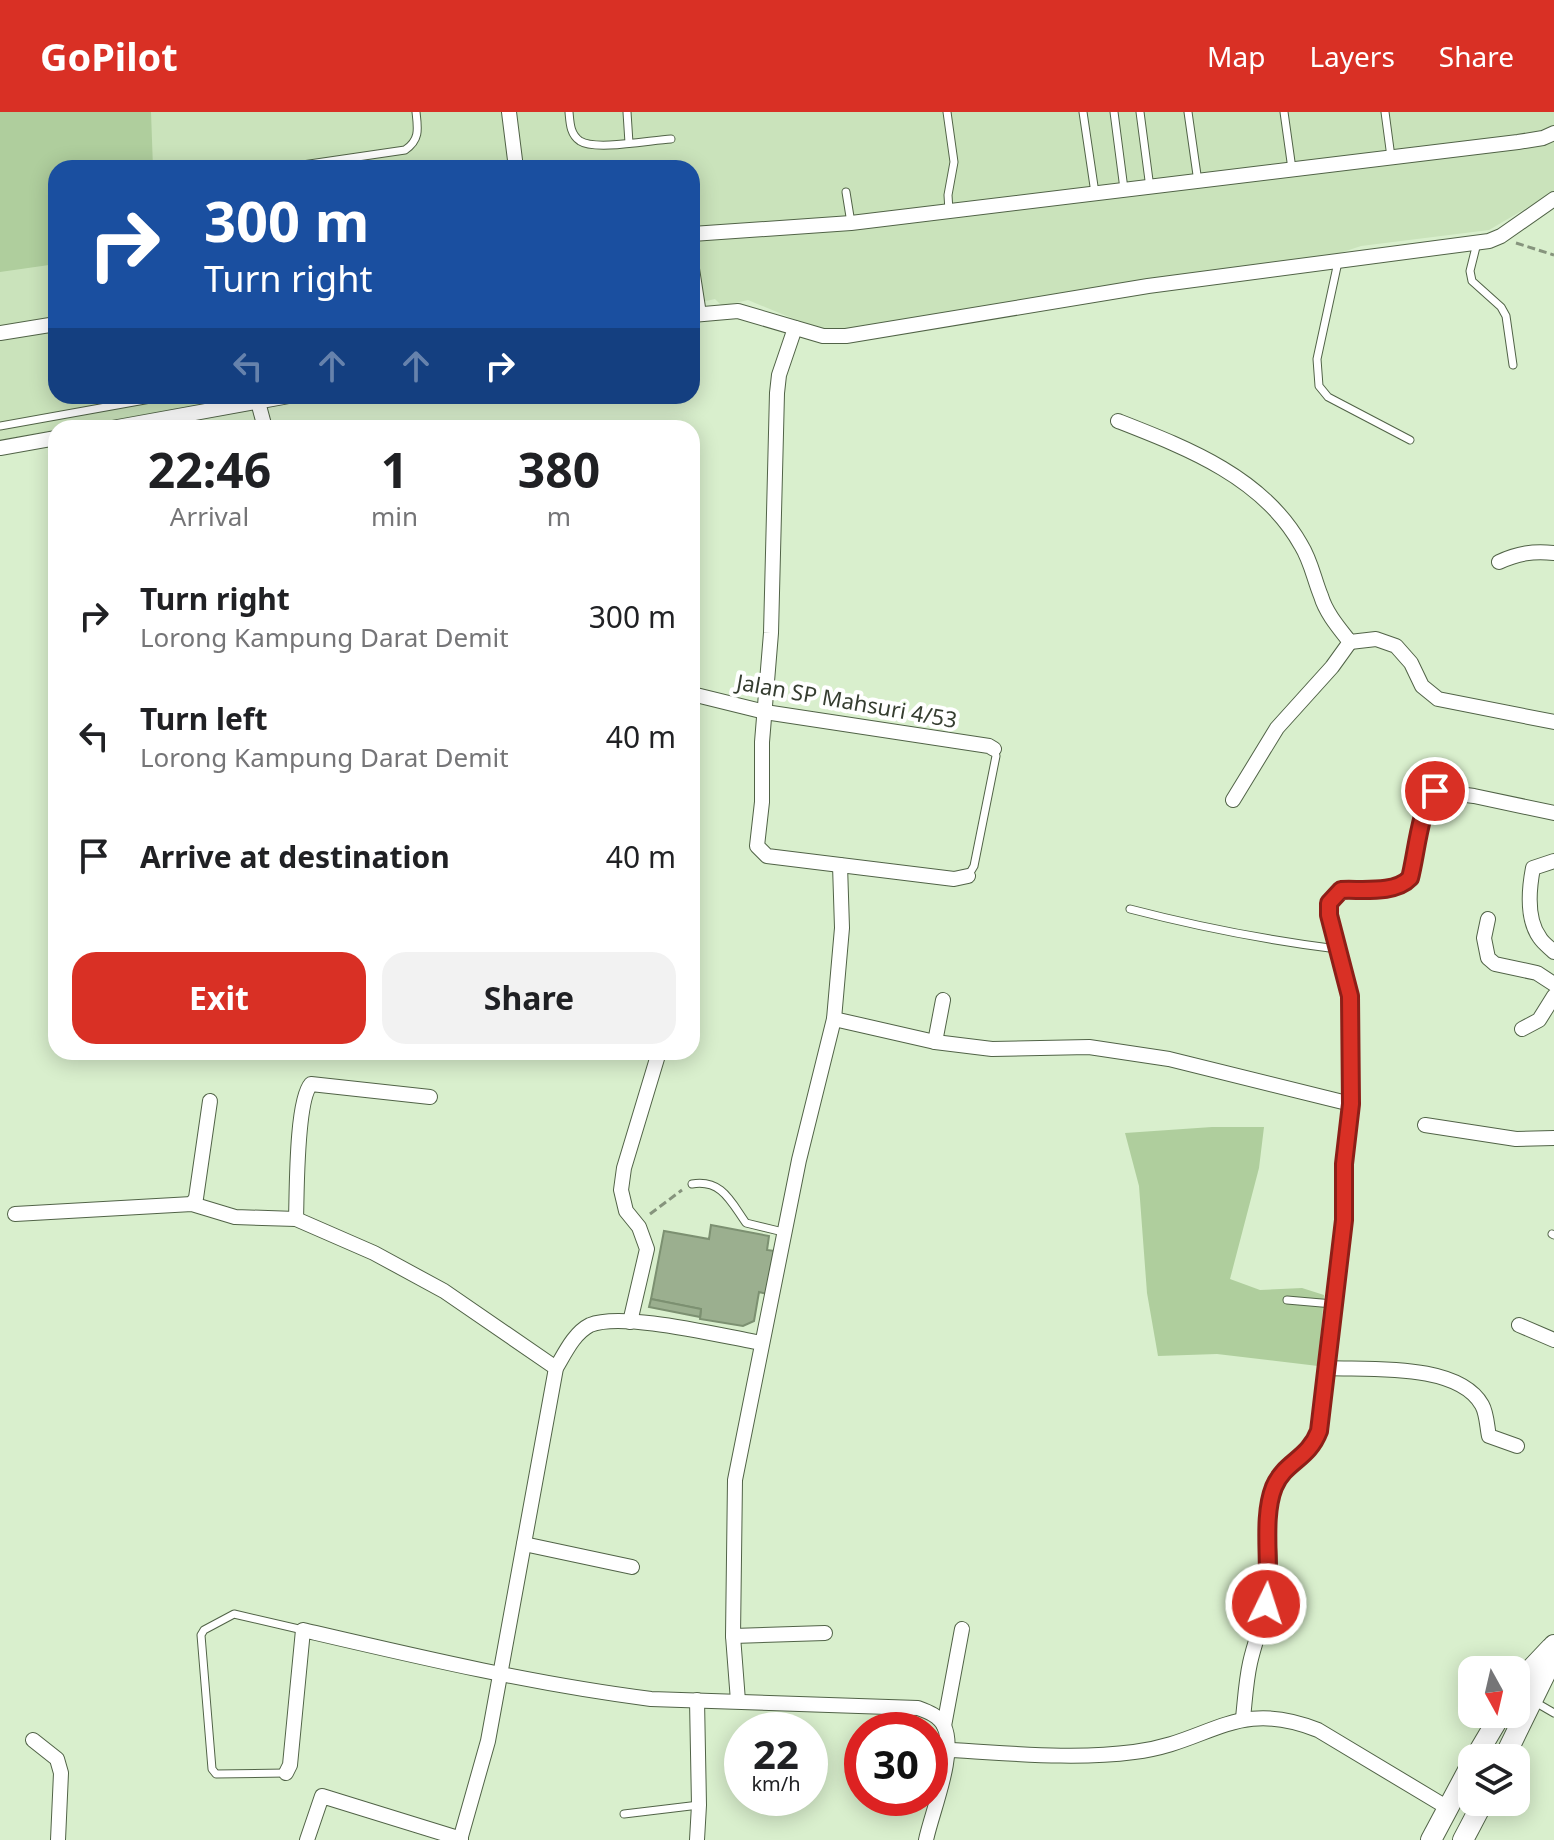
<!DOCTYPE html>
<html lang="en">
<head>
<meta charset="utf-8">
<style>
	:root { --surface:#fff; --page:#f2f2f2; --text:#202124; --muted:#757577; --accent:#d93025 }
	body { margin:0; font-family:"Noto Sans",sans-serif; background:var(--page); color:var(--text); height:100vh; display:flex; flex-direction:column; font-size:30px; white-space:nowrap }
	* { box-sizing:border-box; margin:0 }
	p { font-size:26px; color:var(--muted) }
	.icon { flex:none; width:44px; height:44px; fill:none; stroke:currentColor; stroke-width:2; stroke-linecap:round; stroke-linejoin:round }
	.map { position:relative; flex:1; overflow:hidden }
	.side { position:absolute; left:48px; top:308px; width:652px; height:640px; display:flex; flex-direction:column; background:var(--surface); border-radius:24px; box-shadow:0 4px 20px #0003 }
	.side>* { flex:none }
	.banner { position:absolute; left:48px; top:48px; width:652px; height:244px; border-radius:24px; box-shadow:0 4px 20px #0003; background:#1a4fa0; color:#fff; overflow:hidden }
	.needle { width:52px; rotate:172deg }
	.fabs { position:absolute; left:1458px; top:1544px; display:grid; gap:16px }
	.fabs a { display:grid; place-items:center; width:72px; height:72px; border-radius:16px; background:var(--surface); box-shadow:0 4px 20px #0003; font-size:40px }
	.speed { position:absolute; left:724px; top:1600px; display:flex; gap:16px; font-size:40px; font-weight:700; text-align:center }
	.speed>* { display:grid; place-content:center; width:104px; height:104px; border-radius:50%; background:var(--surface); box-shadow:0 4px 20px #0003; line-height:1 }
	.speed small { font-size:20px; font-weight:400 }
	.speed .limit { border:12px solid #d22; background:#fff; color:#111 }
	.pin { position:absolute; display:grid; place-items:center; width:68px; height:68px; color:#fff; margin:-34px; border:4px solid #fff; border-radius:50%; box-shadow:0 2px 8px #0007 }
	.me { position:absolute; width:88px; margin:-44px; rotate:4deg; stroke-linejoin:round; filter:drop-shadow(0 0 6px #0008) }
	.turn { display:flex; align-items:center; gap:28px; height:168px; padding:0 24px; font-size:36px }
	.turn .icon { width:104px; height:104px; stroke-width:2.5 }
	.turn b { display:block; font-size:56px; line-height:68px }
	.lanes { display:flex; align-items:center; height:76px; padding:0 24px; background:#0003; justify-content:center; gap:40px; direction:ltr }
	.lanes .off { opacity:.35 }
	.eta { display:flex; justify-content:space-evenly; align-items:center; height:136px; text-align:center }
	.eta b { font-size:48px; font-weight:700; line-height:56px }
	.cta { display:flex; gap:16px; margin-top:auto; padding:16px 24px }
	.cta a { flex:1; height:92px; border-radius:24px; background:var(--accent); color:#fff; font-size:32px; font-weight:700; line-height:92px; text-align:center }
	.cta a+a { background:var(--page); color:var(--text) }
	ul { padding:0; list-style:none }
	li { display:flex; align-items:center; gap:24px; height:120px; padding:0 24px }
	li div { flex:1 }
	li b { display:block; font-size:30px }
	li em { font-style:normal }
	header { display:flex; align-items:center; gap:48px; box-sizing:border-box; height:112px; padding:0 40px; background:var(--accent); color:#fff }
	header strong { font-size:38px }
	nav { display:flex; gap:44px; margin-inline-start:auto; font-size:28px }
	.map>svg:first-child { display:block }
</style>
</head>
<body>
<header>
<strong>GoPilot</strong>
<nav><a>Map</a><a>Layers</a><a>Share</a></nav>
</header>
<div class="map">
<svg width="1554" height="1728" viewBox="0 0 1554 1728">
	<rect width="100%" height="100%" fill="#d9efcd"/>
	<!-- built -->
	<path fill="#cae3bb" d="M0 0H1554V80L1489 118 1361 134 1340 141 841 218 813 215 748 188 722 194 715 187 692 192V56H56V284H248L69 316H56V318L0 328Z"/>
	<!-- green -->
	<g fill="#afce9d">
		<path d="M0 0H151L153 56H56V152L0 160Z"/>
		<path d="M1212 1015H1264L1259 1056 1230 1167 1260 1178 1302 1176 1324 1183 1318 1254 1217 1242 1158 1244 1147 1181 1139 1074 1125 1021Z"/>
	</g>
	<!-- building -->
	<g fill="#9baf8f" stroke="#7c9071" stroke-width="2">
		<path d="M711 1113 769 1124 767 1138 775 1139 767 1182 759 1180 754 1209 743 1214 700 1207 701 1197 651 1187 664 1119 709 1127Z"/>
		<path d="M651 1187 701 1197 700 1205 649 1195Z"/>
	</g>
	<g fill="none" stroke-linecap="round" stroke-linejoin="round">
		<!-- lane casing -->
		<g stroke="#516347" stroke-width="9">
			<g id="lane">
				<path d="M569 0C570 11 570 22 580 29 595 39 651 28 671 27"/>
				<path d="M627 0 629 31"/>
				<path d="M947 0 954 50 948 83 949 99"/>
				<path d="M1083 0 1095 81"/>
				<path d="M1114 0 1124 77"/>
				<path d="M1140 0 1150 76"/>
				<path d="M1188 0 1198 70"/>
				<path d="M1284 0 1292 57"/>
				<path d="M1385 0 1391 45"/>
				<path d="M289 55 405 38C420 28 418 17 416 0"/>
				<path d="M846 80 851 111"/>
				<path d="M1477 131 1470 159 1472 169 1501 195 1506 204 1513 253"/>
				<path d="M1338 150 1317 247 1319 274 1328 285 1410 328"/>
				<path d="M0 314 167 284"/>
				<path d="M968 764 974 754 996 644 994 637"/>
				<path d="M1130 797C1199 815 1266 828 1337 837"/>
				<path d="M692 1072C722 1067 731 1090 746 1111L783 1120"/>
				<path d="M1552 1122 1554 1123"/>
				<path d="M1287 1188 1333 1192"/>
				<path d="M1535 1590 1554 1601"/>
				<path d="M286 1661 216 1662 212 1657 201 1523 204 1518 234 1502 303 1518"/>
				<path d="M624 1702 699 1693"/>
			</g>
		</g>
		<!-- street casing -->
		<g stroke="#516347" stroke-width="16">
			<g id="street">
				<path d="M509 0 516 56"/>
				<path d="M692 122 851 111 1518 30 1543 26 1554 21"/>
				<path d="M692 157 699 202"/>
				<path d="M692 203 738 199 823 224H846L1148 174 1489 129 1501 124 1554 87"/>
				<path d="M795 216 779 263 777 281 771 521 762 630V690L757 734 767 744 954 767 968 764"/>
				<path d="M0 221 56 212"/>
				<path d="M258 290 265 316"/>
				<path d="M1118 309C1187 336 1263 365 1301 433 1311 449 1314 467 1321 484 1326 501 1339 516 1350 530L1376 527 1396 534 1411 551 1422 574 1438 587 1554 610"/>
				<path d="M112 316 289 284"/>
				<path d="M0 336 56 326"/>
				<path d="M1499 450C1518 441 1533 439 1554 441"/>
				<path d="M692 582 765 600 989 634 994 637"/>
				<path d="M1233 688 1277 616 1332 555 1350 530"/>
				<path d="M1554 749 1533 756C1529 777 1526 807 1540 826 1543 831 1550 836 1554 840"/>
				<path d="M1488 807 1484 826 1488 846 1495 852 1537 861 1554 872"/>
				<path d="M834 907 935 930 992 937 1089 935 1169 947 1351 992"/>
				<path d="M1522 917 1539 908 1554 884"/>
				<path d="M935 930 943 888"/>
				<path d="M1425 1013 1516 1027 1554 1026"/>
				<path d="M192 1092 196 1086 210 989"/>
				<path d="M15 1102 192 1092 235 1105 296 1107 374 1141 444 1179 556 1256"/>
				<path d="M296 1107C297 1080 296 989 311 972L430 985"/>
				<path d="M630 1210 647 1137 639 1115 626 1099 621 1078 624 1056 659 940"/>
				<path d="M1519 1213 1554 1228"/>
				<path d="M1328 1256C1371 1258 1458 1251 1482 1293 1487 1302 1487 1315 1489 1324L1517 1334"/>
				<path d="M524 1432 632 1455"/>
				<path d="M733 1524 825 1521"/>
				<path d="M697 1588 699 1693 697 1728"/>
				<path d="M738 1589 733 1524 735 1368 799 1048 834 907 842 816 840 753"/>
				<path d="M1243 1606C1245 1588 1246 1569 1250 1551 1256 1523 1269 1497 1270 1467 1271 1436 1263 1405 1274 1375 1285 1349 1308 1348 1319 1319L1344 1108V1052L1351 992 1350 884 1329 803V791L1341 778C1362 777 1395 782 1410 766 1416 744 1420 694 1435 679L1474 684 1554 701"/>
				<path d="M944 1614 962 1517"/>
				<path d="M33 1628 57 1647 61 1661 58 1728"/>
				<path d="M949 1638C1010 1641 1073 1648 1134 1640 1210 1631 1235 1585 1318 1618L1448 1696"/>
				<path d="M286 1661 290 1653 303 1518C419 1545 533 1572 651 1587L918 1596C929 1600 939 1604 944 1614 957 1641 932 1699 926 1728"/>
				<path d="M307 1728 322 1684 461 1727"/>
				<path d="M460 1728 488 1629 556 1256C565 1241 574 1221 590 1213 623 1199 725 1225 762 1231"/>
			</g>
		</g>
		<!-- primary casing -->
		<g stroke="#516347" stroke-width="22">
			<g id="primary">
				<path d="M1516 1581 1533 1555 1551 1536"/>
				<path d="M1475 1646 1501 1602"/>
				<path d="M1504 1646 1546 1560 1554 1533"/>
				<path d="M1431 1728 1472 1651"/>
				<path d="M1463 1728 1483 1690"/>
			</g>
		</g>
		<!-- path -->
		<g stroke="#86947d" stroke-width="3" stroke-dasharray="8 4" stroke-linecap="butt">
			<path d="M1516 131 1554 143"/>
			<path d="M650 1102 682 1078"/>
		</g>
		<!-- lane -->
		<use href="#lane" stroke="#fff" stroke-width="7"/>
		<!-- street -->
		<use href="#street" stroke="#fff" stroke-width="14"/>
		<!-- primary -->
		<use href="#primary" stroke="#fff" stroke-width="20"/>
	</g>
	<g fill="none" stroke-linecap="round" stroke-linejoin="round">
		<!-- route casing -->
		<g stroke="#8d1f18" stroke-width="20">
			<path id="route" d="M1266 1492C1272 1455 1261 1408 1274 1375 1285 1349 1308 1348 1319 1319L1344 1108V1052L1351 992 1350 884 1329 803V791L1341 778C1362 777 1395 782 1410 766 1416 744 1420 694 1435 679"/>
		</g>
		<!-- route -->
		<use href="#route" stroke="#d93025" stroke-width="14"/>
	</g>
	<g text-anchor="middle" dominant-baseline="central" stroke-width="8" stroke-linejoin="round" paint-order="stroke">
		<!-- street labels -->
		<g font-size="22" fill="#353d30" stroke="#fff">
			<text transform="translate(847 588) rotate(10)">Jalan SP Mahsuri 4/53</text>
		</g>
	</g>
</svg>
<div class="fabs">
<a><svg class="needle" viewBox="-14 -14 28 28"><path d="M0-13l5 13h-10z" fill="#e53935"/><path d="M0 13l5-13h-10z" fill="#757577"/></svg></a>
<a><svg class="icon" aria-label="layers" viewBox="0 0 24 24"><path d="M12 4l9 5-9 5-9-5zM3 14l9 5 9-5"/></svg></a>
</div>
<div class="speed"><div>22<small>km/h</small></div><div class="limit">30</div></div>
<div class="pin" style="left:1435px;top:679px;background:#d93025"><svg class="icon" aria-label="arrive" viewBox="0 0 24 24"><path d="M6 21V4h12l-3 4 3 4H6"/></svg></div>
<svg class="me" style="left:1266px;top:1492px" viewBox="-20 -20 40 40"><circle r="17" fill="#d93025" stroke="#fff" stroke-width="3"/><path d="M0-11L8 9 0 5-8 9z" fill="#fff"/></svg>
<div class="banner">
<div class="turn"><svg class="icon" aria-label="right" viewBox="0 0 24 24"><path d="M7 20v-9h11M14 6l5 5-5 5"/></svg><div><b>300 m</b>Turn right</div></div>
<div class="lanes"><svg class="icon off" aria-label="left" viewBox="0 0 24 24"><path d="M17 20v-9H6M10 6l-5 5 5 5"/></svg><svg class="icon off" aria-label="ahead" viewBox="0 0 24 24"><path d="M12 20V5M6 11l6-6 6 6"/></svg><svg class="icon off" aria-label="ahead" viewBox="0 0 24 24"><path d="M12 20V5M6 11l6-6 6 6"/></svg><svg class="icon" aria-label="right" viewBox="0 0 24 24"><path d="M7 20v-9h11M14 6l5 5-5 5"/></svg></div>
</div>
<section class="side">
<div class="eta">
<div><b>22:46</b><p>Arrival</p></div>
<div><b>1</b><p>min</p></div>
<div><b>380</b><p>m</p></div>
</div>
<ul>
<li><svg class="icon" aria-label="right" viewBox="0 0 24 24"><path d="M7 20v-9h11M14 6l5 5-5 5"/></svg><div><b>Turn right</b><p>Lorong Kampung Darat Demit</p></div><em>300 m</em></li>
<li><svg class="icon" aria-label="left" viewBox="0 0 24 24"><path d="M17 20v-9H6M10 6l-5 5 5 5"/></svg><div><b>Turn left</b><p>Lorong Kampung Darat Demit</p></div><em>40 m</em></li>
<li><svg class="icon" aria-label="arrive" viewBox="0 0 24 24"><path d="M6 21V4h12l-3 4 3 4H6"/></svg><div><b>Arrive at destination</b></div><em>40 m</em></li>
</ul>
<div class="cta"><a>Exit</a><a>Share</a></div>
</section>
</div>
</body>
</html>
